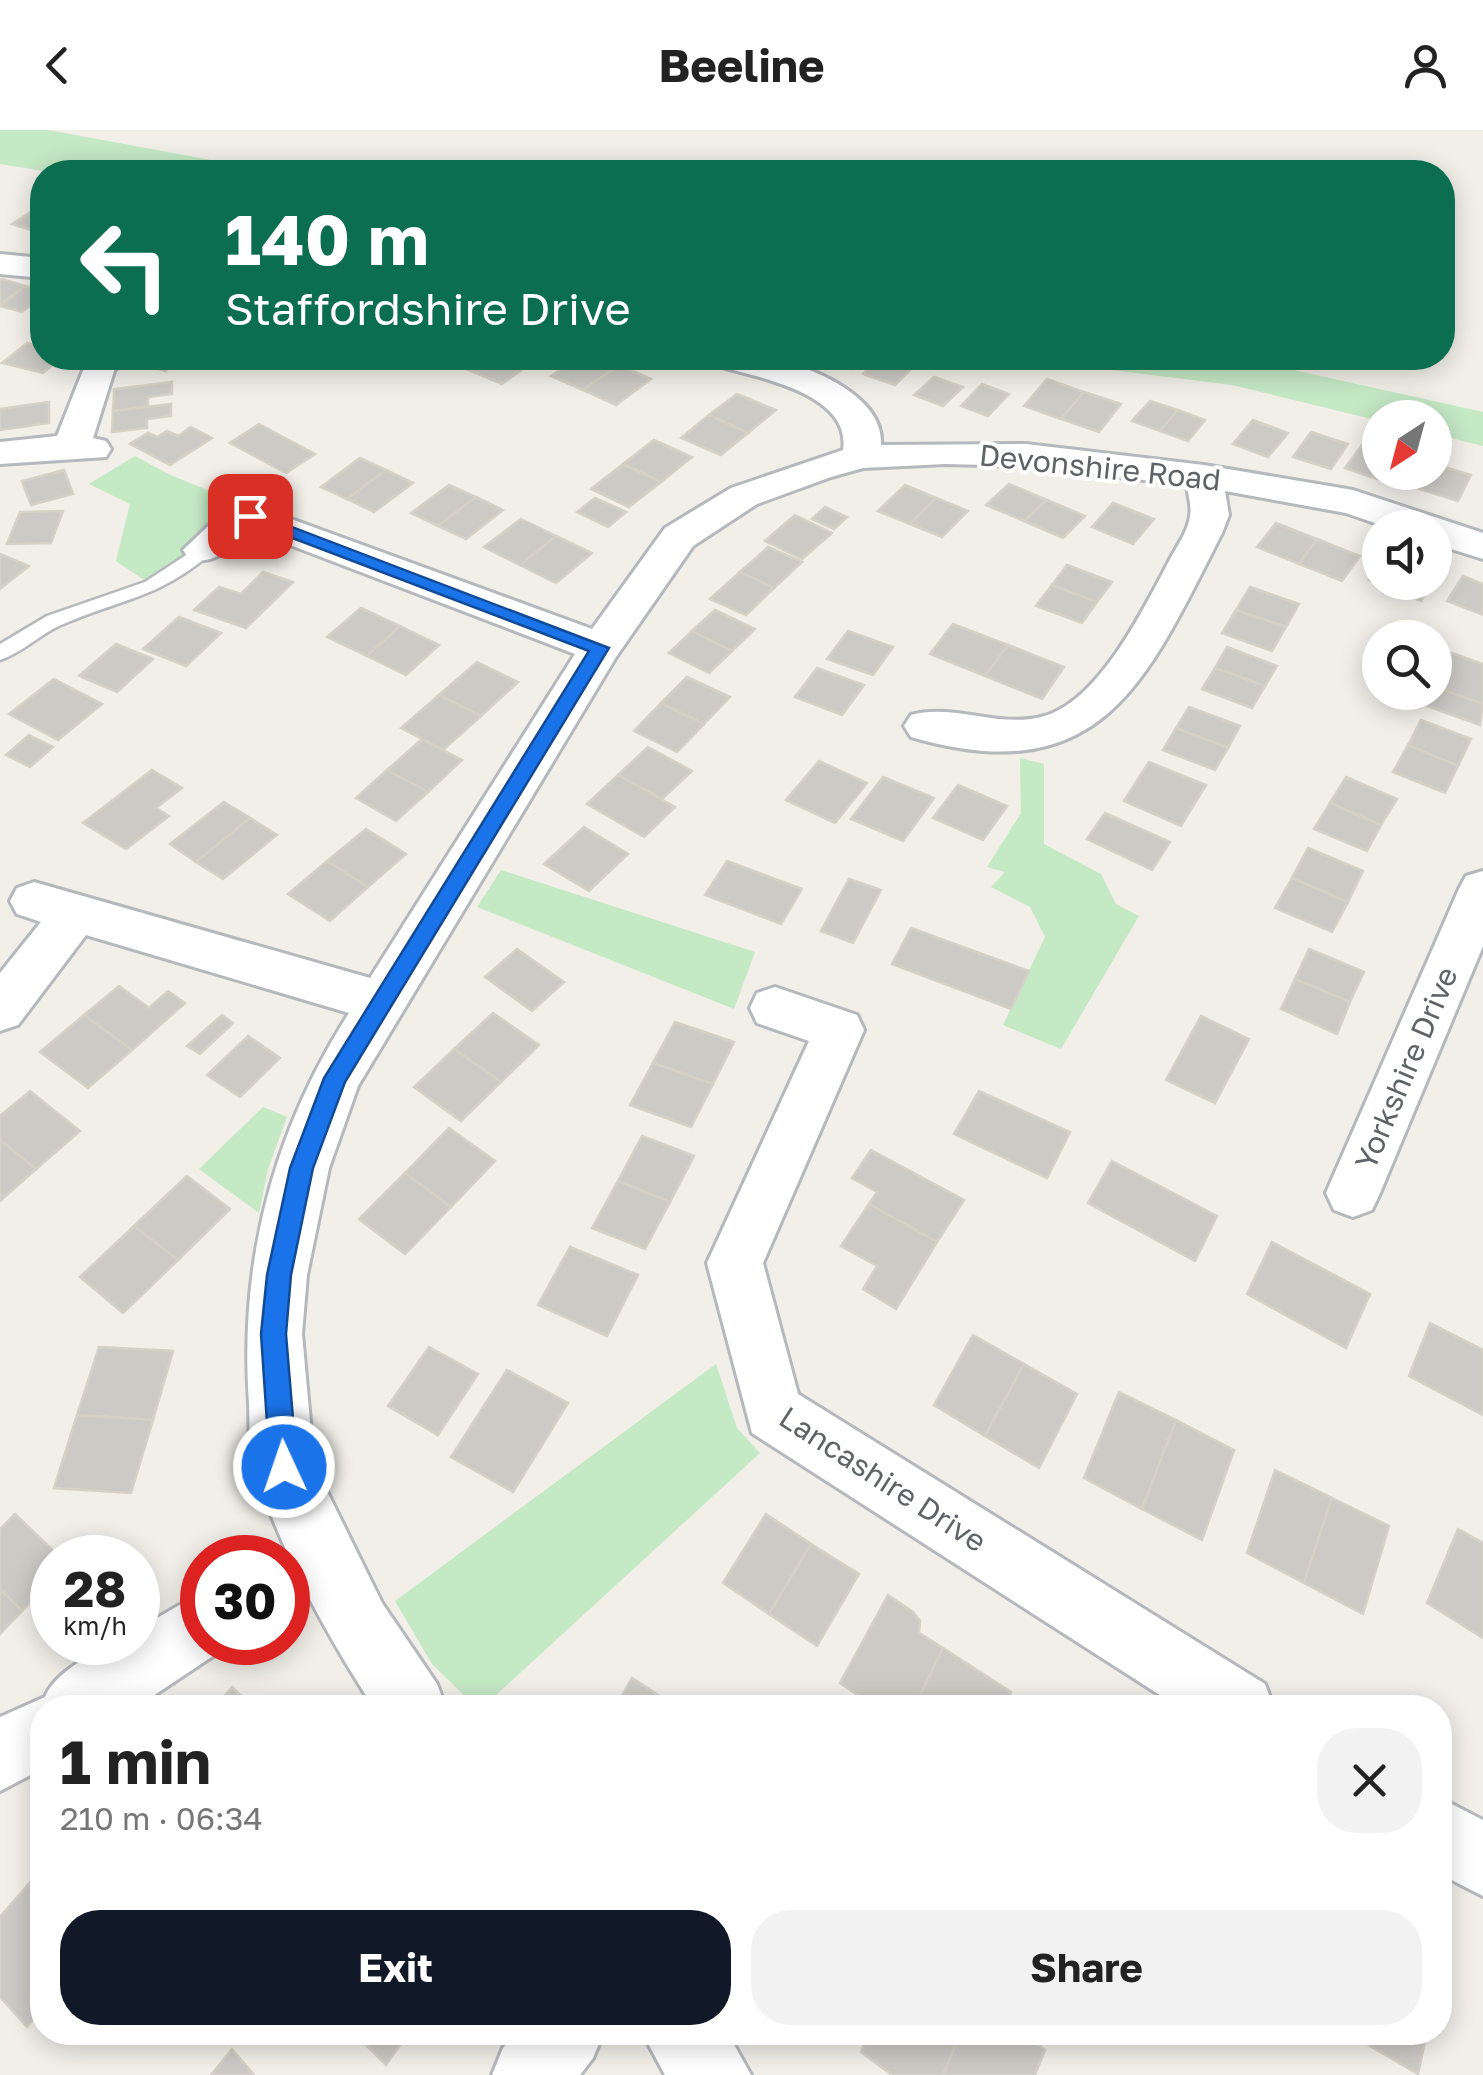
<!DOCTYPE html>
<html lang="en">
<head>
<meta charset="utf-8">
<style>
	:root { --surface:#fff; --page:#f2f2f2; --text:#222; --muted:#767676; --accent:#111827 }
	body { margin:0; font-family:"Golos Text",sans-serif; background:var(--page); color:var(--text); height:100vh; display:flex; flex-direction:column; font-size:38px; white-space:nowrap }
	* { box-sizing:border-box; margin:0 }
	p { font-size:32px; color:var(--muted) }
	.icon { flex:none; width:55px; height:55px; fill:none; stroke:currentColor; stroke-width:2; stroke-linecap:round; stroke-linejoin:round }
	.map { position:relative; flex:1; overflow:hidden }
	.drawer { position:absolute; left:30px; top:1565px; width:1422px; height:350px; display:flex; flex-direction:column; background:var(--surface); border-radius:40px; box-shadow:0 5px 25px #0003 }
	.drawer>* { flex:none }
	.guide { position:absolute; left:30px; top:30px; width:1425px; height:210px; border-radius:40px; box-shadow:0 5px 25px #0003; background:#0b6e4f; color:#fff; overflow:hidden }
	.needle { width:65px; rotate:216deg }
	.controls { position:absolute; left:1362px; top:270px; display:grid; gap:20px }
	.controls a { display:grid; place-items:center; width:90px; height:90px; border-radius:50%; background:var(--surface); box-shadow:0 5px 25px #0003; font-size:50px }
	.speed { position:absolute; left:30px; top:1405px; display:flex; gap:20px; font-size:50px; font-weight:700; text-align:center }
	.speed>* { display:grid; place-content:center; width:130px; height:130px; border-radius:50%; background:var(--surface); box-shadow:0 5px 25px #0003; line-height:1 }
	.speed small { font-size:25px; font-weight:400 }
	.speed .limit { border:15px solid #d22; background:#fff; color:#111 }
	.pin { position:absolute; display:grid; place-items:center; width:85px; height:85px; color:#fff; margin:-42px; border-radius:20px; box-shadow:0 5px 15px #0006 }
	.me { position:absolute; width:110px; margin:-55px; rotate:357deg; stroke-linejoin:round; filter:drop-shadow(0 0 8px #0008) }
	.turn { display:flex; align-items:center; gap:35px; height:210px; padding:0 30px; font-size:45px }
	.turn .icon { width:130px; height:130px; stroke-width:2.5 }
	.turn b { display:block; font-size:70px; line-height:85px }
	.round { display:grid; place-items:center; flex:none; width:105px; height:105px; border-radius:40px; background:var(--page) }
	.overview { display:flex; align-items:center; justify-content:space-between; height:170px; padding:0 30px }
	h1 { font-size:60px; font-weight:700; line-height:75px }
	.button { display:flex; gap:20px; margin-top:auto; padding:20px 30px }
	.button a { flex:1; height:115px; border-radius:40px; background:var(--accent); color:#fff; font-size:40px; font-weight:700; line-height:115px; text-align:center }
	.button a+a { background:var(--page); color:var(--text) }
	header { display:flex; justify-content:space-between; align-items:center; height:130px; padding:0 30px; background:var(--surface); font-size:45px; font-weight:700 }
	.map>svg:first-child { display:block }
</style>
</head>
<body>
<header><svg class="icon" aria-label="back" viewBox="0 0 24 24"><path d="M15 5l-7 7 7 7"/></svg>Beeline<svg class="icon" aria-label="person" viewBox="0 0 24 24"><circle cx="12" cy="8" r="4"/><path d="M4 21q1-7 8-7t8 7"/></svg></header>
<div class="map">
<svg width="1483" height="1945" viewBox="0 0 1483 1945">
	<rect width="100%" height="100%" fill="#f1efe8"/>
	<!-- green -->
	<g fill="#c5e8c5">
		<path d="M0 0H48L276 42H50L0 34Z"/>
		<path d="M1013 228H1239L1483 282V316L1435 304V288L1380 291 1232 255Z"/>
		<path d="M135 326 168 344 249 377 147 452 116 431 130 374 89 354Z"/>
		<path d="M1020 628 1044 634V714L1101 744 1116 774 1139 786 1061 919 1003 895 1045 807 1030 777 991 757 1005 742 987 737 1021 683Z"/>
		<path d="M501 740 755 822 734 879 477 777Z"/>
		<path d="M263 977 287 987 268 1039 259 1083 199 1039Z"/>
		<path d="M716 1234 737 1298 760 1323 483 1577H476L432 1534 395 1471Z"/>
	</g>
	<!-- building -->
	<g fill="#cccac5" stroke="#d6d1c6" stroke-width="2.5">
		<path d="M37 78 42 80V99L38 102 12 94Z"/>
		<path d="M0 150 2 149 25 156 0 174Z"/>
		<path d="M25 156 42 160V166L22 182 0 176Z"/>
		<path d="M27 213 42 217V228H61L43 243 2 233Z"/>
		<path d="M139 228H183L165 241 135 231Z"/>
		<path d="M459 228H498L476 243 451 233Z"/>
		<path d="M498 228H538L502 254 476 243Z"/>
		<path d="M578 228H601L619 235 583 260 551 246Z"/>
		<path d="M823 228H864L853 239Z"/>
		<path d="M880 228H892L915 235 895 255 863 244Z"/>
		<path d="M619 235 651 249 616 275 583 260Z"/>
		<path d="M934 247 963 257 943 276 914 265Z"/>
		<path d="M1047 249 1084 262 1061 289 1024 276Z"/>
		<path d="M172 252V264L148 267V276L113 281 114 259Z"/>
		<path d="M982 254 1009 264 988 286 961 276Z"/>
		<path d="M1084 262 1121 274 1099 302 1061 289Z"/>
		<path d="M737 264 776 280 748 303 709 285Z"/>
		<path d="M1150 271 1178 280 1160 301 1132 291Z"/>
		<path d="M49 272V293L0 300V279Z"/>
		<path d="M171 274V286L147 289V298L112 302 113 281Z"/>
		<path d="M1178 280 1205 290 1188 311 1160 301Z"/>
		<path d="M709 285 748 303 721 325 681 308Z"/>
		<path d="M1253 290 1288 303 1268 327 1233 314Z"/>
		<path d="M259 294 315 324 286 343 230 313Z"/>
		<path d="M191 297 212 308 170 335 130 314 148 303 157 307 167 301 178 306Z"/>
		<path d="M1311 302 1348 314 1331 339 1293 327Z"/>
		<path d="M654 310 692 327 661 352 623 334Z"/>
		<path d="M1362 315 1380 321V342H1400L1392 354 1345 338Z"/>
		<path d="M360 328 386 340 347 369 321 357Z"/>
		<path d="M623 334 661 352 629 377 591 359Z"/>
		<path d="M1435 334 1471 345 1458 371 1407 355 1413 342H1435Z"/>
		<path d="M64 340 73 364 31 375 22 351Z"/>
		<path d="M386 340 413 353 374 382 347 369Z"/>
		<path d="M1009 354 1047 370 1024 391 986 375Z"/>
		<path d="M449 355 476 367 438 396 411 383Z"/>
		<path d="M905 355 936 368 910 394 878 381Z"/>
		<path d="M476 367 503 380 466 409 438 396Z"/>
		<path d="M595 368 626 382 608 397 577 382Z"/>
		<path d="M936 368 968 381 942 407 910 394Z"/>
		<path d="M1047 370 1085 386 1063 408 1024 391Z"/>
		<path d="M1113 373 1154 389 1133 414 1092 397Z"/>
		<path d="M825 377 847 387 834 399 812 389Z"/>
		<path d="M63 381 51 413 7 414 20 382Z"/>
		<path d="M795 385 832 403 802 429 765 411Z"/>
		<path d="M521 389 556 406 520 435 484 417Z"/>
		<path d="M1276 393 1317 409 1299 434 1257 417Z"/>
		<path d="M556 406 592 423 556 453 520 435Z"/>
		<path d="M1317 409 1360 426 1342 451 1299 434Z"/>
		<path d="M768 417 802 432 774 458 740 442Z"/>
		<path d="M0 424 29 436 0 459Z"/>
		<path d="M1067 435 1112 452 1097 472 1052 455Z"/>
		<path d="M1380 435V452H1434L1421 471 1369 450Z"/>
		<path d="M263 442 293 452 246 498 194 480 219 457 241 464Z"/>
		<path d="M740 442 774 458 746 485 710 469Z"/>
		<path d="M1463 446 1483 454V485L1447 471Z"/>
		<path d="M1052 455 1097 472 1082 493 1036 476Z"/>
		<path d="M1250 457 1299 474 1286 497 1236 480Z"/>
		<path d="M361 478 400 496 367 526 327 507Z"/>
		<path d="M715 480 755 499 732 521 692 501Z"/>
		<path d="M1236 480 1286 497 1272 521 1222 503Z"/>
		<path d="M179 487 221 503 186 536 143 519Z"/>
		<path d="M953 494 1008 515 985 546 930 524Z"/>
		<path d="M400 496 439 515 406 545 367 526Z"/>
		<path d="M692 501 732 521 709 543 669 523Z"/>
		<path d="M848 501 893 517 873 545 827 529Z"/>
		<path d="M116 514 153 529 117 562 79 546Z"/>
		<path d="M1008 515 1064 537 1042 569 985 546Z"/>
		<path d="M1227 517 1277 536 1265 556 1215 538Z"/>
		<path d="M1452 523 1483 534V574L1436 557Z"/>
		<path d="M477 532 518 552 481 586 439 565Z"/>
		<path d="M817 538 864 555 842 585 795 567Z"/>
		<path d="M1215 538 1265 556 1252 578 1202 559Z"/>
		<path d="M687 547 730 567 704 594 661 573Z"/>
		<path d="M54 549 102 574 58 610 9 584Z"/>
		<path d="M1436 557 1483 574 1480 595 1427 576Z"/>
		<path d="M439 565 481 586 443 620 401 598Z"/>
		<path d="M661 573 704 594 677 622 634 601Z"/>
		<path d="M1189 577 1240 596 1228 618 1176 598Z"/>
		<path d="M1421 590 1471 609 1458 636 1408 615Z"/>
		<path d="M1176 598 1228 618 1215 640 1163 620Z"/>
		<path d="M29 605 53 617 30 637 6 625Z"/>
		<path d="M422 609 462 630 428 662 387 640Z"/>
		<path d="M1408 615 1458 636 1445 663 1393 642Z"/>
		<path d="M648 617 692 641 662 669 618 645Z"/>
		<path d="M819 631 867 653 835 693 786 670Z"/>
		<path d="M1149 632 1206 655 1181 696 1124 671Z"/>
		<path d="M152 640 182 658 156 678 169 686 126 719 83 693Z"/>
		<path d="M387 640 428 662 396 691 356 668Z"/>
		<path d="M618 645 675 677 644 707 587 674Z"/>
		<path d="M883 647 934 668 903 711 851 689Z"/>
		<path d="M1346 647 1397 669 1381 695 1330 673Z"/>
		<path d="M958 655 1007 676 983 710 933 688Z"/>
		<path d="M224 672 250 688 196 732 170 714Z"/>
		<path d="M1330 673 1381 695 1367 721 1314 699Z"/>
		<path d="M1105 683 1170 712 1152 740 1087 709Z"/>
		<path d="M250 688 277 705 223 749 196 732Z"/>
		<path d="M584 697 628 724 589 761 544 734Z"/>
		<path d="M366 699 406 724 368 757 327 731Z"/>
		<path d="M1308 718 1363 741 1348 772 1292 748Z"/>
		<path d="M327 731 368 757 330 791 288 764Z"/>
		<path d="M727 731 802 759 781 794 705 765Z"/>
		<path d="M1292 748 1348 772 1332 802 1275 778Z"/>
		<path d="M849 749 881 760 853 813 821 801Z"/>
		<path d="M911 798 1029 841 1011 879 892 834Z"/>
		<path d="M517 819 564 852 532 881 485 847Z"/>
		<path d="M1309 819 1364 842 1350 872 1295 849Z"/>
		<path d="M1295 849 1350 872 1337 904 1281 879Z"/>
		<path d="M119 856 149 878 168 861 185 873 132 920 84 885Z"/>
		<path d="M493 883 539 915 501 952 454 919Z"/>
		<path d="M84 885 132 920 88 958 40 922Z"/>
		<path d="M222 885 233 893 200 924 187 916Z"/>
		<path d="M1201 886 1249 909 1215 973 1166 950Z"/>
		<path d="M675 892 734 912 713 954 653 933Z"/>
		<path d="M248 906 280 928 240 967 207 945Z"/>
		<path d="M454 919 501 952 461 991 414 957Z"/>
		<path d="M653 933 713 954 691 997 630 975Z"/>
		<path d="M30 961 80 1001 36 1039 0 1010V986Z"/>
		<path d="M979 961 1070 1002 1047 1048 954 1004Z"/>
		<path d="M449 998 495 1031 451 1077 405 1043Z"/>
		<path d="M642 1006 694 1026 670 1072 618 1051Z"/>
		<path d="M0 1010 36 1039 0 1071Z"/>
		<path d="M871 1020 964 1070 937 1112 869 1074 877 1062 852 1048Z"/>
		<path d="M1112 1031 1217 1086 1195 1131 1088 1073Z"/>
		<path d="M405 1043 451 1077 405 1124 359 1089Z"/>
		<path d="M187 1046 230 1079 178 1130 134 1096Z"/>
		<path d="M618 1051 670 1072 645 1119 592 1098Z"/>
		<path d="M869 1074 937 1112 896 1179 863 1159 877 1136 841 1116Z"/>
		<path d="M134 1096 178 1130 123 1183 80 1147Z"/>
		<path d="M1272 1112 1370 1164 1346 1218 1247 1164Z"/>
		<path d="M570 1117 638 1145 607 1206 538 1175Z"/>
		<path d="M1430 1193 1483 1220V1285L1409 1246Z"/>
		<path d="M973 1205 1024 1234 985 1306 934 1275Z"/>
		<path d="M99 1217 173 1221 153 1290 77 1285Z"/>
		<path d="M429 1217 478 1244 438 1305 388 1276Z"/>
		<path d="M1024 1234 1077 1264 1039 1338 985 1306Z"/>
		<path d="M507 1240 568 1273 513 1362 451 1327Z"/>
		<path d="M1119 1262 1176 1290 1142 1379 1084 1348Z"/>
		<path d="M77 1285 153 1290 131 1363 54 1358Z"/>
		<path d="M1176 1290 1234 1320 1202 1410 1142 1379Z"/>
		<path d="M1275 1340 1332 1368 1304 1453 1247 1423Z"/>
		<path d="M1332 1368 1389 1396 1363 1484 1304 1453Z"/>
		<path d="M15 1384 61 1428H52V1450L22 1481 0 1459V1399Z"/>
		<path d="M766 1384 811 1414 769 1484 723 1453Z"/>
		<path d="M1458 1399 1483 1413V1508L1427 1473Z"/>
		<path d="M811 1414 859 1444 817 1516 769 1484Z"/>
		<path d="M0 1459 22 1481 0 1504Z"/>
		<path d="M888 1465 913 1482 920 1491 919 1503 943 1518 914 1578H877L840 1553Z"/>
		<path d="M943 1518 1011 1562 1004 1578H914Z"/>
		<path d="M632 1548 678 1578H615Z"/>
		<path d="M232 1557 253 1578H214Z"/>
		<path d="M33 1749 42 1760V1878L27 1897 0 1867V1787Z"/>
		<path d="M353 1902H409L386 1935Z"/>
		<path d="M869 1902H961L943 1945H892L861 1922Z"/>
		<path d="M961 1902H1021L1045 1920 1035 1945H943Z"/>
		<path d="M1346 1902H1427L1418 1944Z"/>
		<path d="M232 1919 254 1945H211Z"/>
	</g>
	<g fill="none" stroke-linecap="round" stroke-linejoin="round">
		<!-- lane casing -->
		<g stroke="#b5b8bc" stroke-width="5">
			<path id="lane" d="M203 414 212 420 210 424C157 469 120 469 61 495 40 504 22 523 0 530V514L47 486 145 452Z"/>
		</g>
		<!-- street casing -->
		<g stroke="#b5b8bc" stroke-width="6">
			<g id="street">
				<path d="M0 124 42 128V148L0 144Z"/>
				<path d="M88 228H125L114 241 93 308 106 311 111 319 106 327 0 334V312L57 306Z"/>
				<path d="M710 228C727 227 747 225 764 228 805 233 885 265 881 315L1026 314 1204 335 1353 360 1483 403V429L1435 414V398H1389L1346 383 1225 361 1229 385 1222 403C1147 550 1103 663 911 607L904 596 911 585C952 573 998 598 1041 587 1097 574 1142 482 1167 435 1174 420 1188 403 1190 386 1192 377 1188 365 1187 355L1026 336 945 334 863 338 831 347 757 374 693 416 616 527 358 956 329 1038 307 1145 302 1204 314 1335 382 1473 437 1554 446 1578H374C326 1504 282 1424 255 1340 248 1320 250 1294 249 1273 239 1132 273 1002 349 883L86 805 18 895 0 901V843L41 792 17 784 10 771 17 758 34 752 370 848 575 524 251 400C230 416 217 436 189 429L183 420 222 383 250 374 592 499 665 398 731 358 843 320C852 263 756 247 715 235Z"/>
				<path d="M1483 741V816L1380 1063 1372 1080 1353 1087 1334 1080 1326 1063 1459 759 1466 746Z"/>
				<path d="M775 857 857 885 864 900 763 1133 798 1264 1265 1554 1274 1578H1180L752 1303 707 1133 809 911 757 893 750 878 757 863Z"/>
				<path d="M202 1462V1512H227L225 1518 135 1578H42V1639L0 1661V1587L45 1567C57 1538 109 1512 138 1512V1499Z"/>
				<path d="M1440 1668 1483 1690V1766L1440 1744Z"/>
				<path d="M517 1902H604L593 1928 580 1945H492L503 1918Z"/>
				<path d="M642 1902H727L751 1945H665Z"/>
			</g>
		</g>
		<!-- lane -->
		<use href="#lane" fill="#fff" fill-rule="evenodd"/>
		<!-- street -->
		<use href="#street" fill="#fff" fill-rule="evenodd"/>
	</g>
	<!-- route -->
	<path fill="#1a73e8" stroke="#114b97" stroke-width="2.5" d="M250 381 609 518 345 952 313 1038 291 1145 286 1204 297 1337 293 1346 284 1350 274 1346 270 1337 261 1204 267 1145 290 1038 324 948 589 521 245 390 242 386Z"/>
	<g text-anchor="middle" dominant-baseline="central" stroke-width="8" stroke-linejoin="round" paint-order="stroke">
		<!-- street labels -->
		<g font-size="30" fill="#5f6368" stroke="#fff">
			<text transform="translate(1100 337) rotate(6)">Devonshire Road</text>
			<text transform="translate(1406 938) rotate(-67)">Yorkshire Drive</text>
			<text transform="translate(883 1349) rotate(33)">Lancashire Drive</text>
		</g>
	</g>
</svg>
<div class="controls">
<a><svg class="needle" viewBox="-14 -14 28 28"><path d="M0-13l5 13h-10z" fill="#e53935"/><path d="M0 13l5-13h-10z" fill="#767676"/></svg></a>
<a><svg class="icon" aria-label="sound" viewBox="0 0 24 24"><path d="M4 9h4l5-4v14l-5-4H4zM17 9q2 3 0 6"/></svg></a>
<a><svg class="icon" aria-label="search" viewBox="0 0 24 24"><circle cx="10" cy="10" r="6"/><path d="M15 15l6 6"/></svg></a>
</div>
<div class="speed"><div>28<small>km/h</small></div><div class="limit">30</div></div>
<div class="pin" style="left:250px;top:386px;background:#d93025"><svg class="icon" aria-label="arrive" viewBox="0 0 24 24"><path d="M6 21V4h12l-3 4 3 4H6"/></svg></div>
<svg class="me" style="left:284px;top:1337px" viewBox="-20 -20 40 40"><circle r="17" fill="#1a73e8" stroke="#fff" stroke-width="3"/><path d="M0-11L8 9 0 5-8 9z" fill="#fff"/></svg>
<div class="guide">
<div class="turn"><svg class="icon" aria-label="left" viewBox="0 0 24 24"><path d="M17 20v-9H6M10 6l-5 5 5 5"/></svg><div><b>140 m</b>Staffordshire Drive</div></div>
</div>
<section class="drawer">
<div class="overview"><div><h1>1 min</h1><p>210 m · 06:34</p></div><a class="round"><svg class="icon" aria-label="close" viewBox="0 0 24 24"><path d="M6 6l12 12M18 6L6 18"/></svg></a></div>
<div class="button"><a>Exit</a><a>Share</a></div>
</section>
</div>
</body>
</html>
